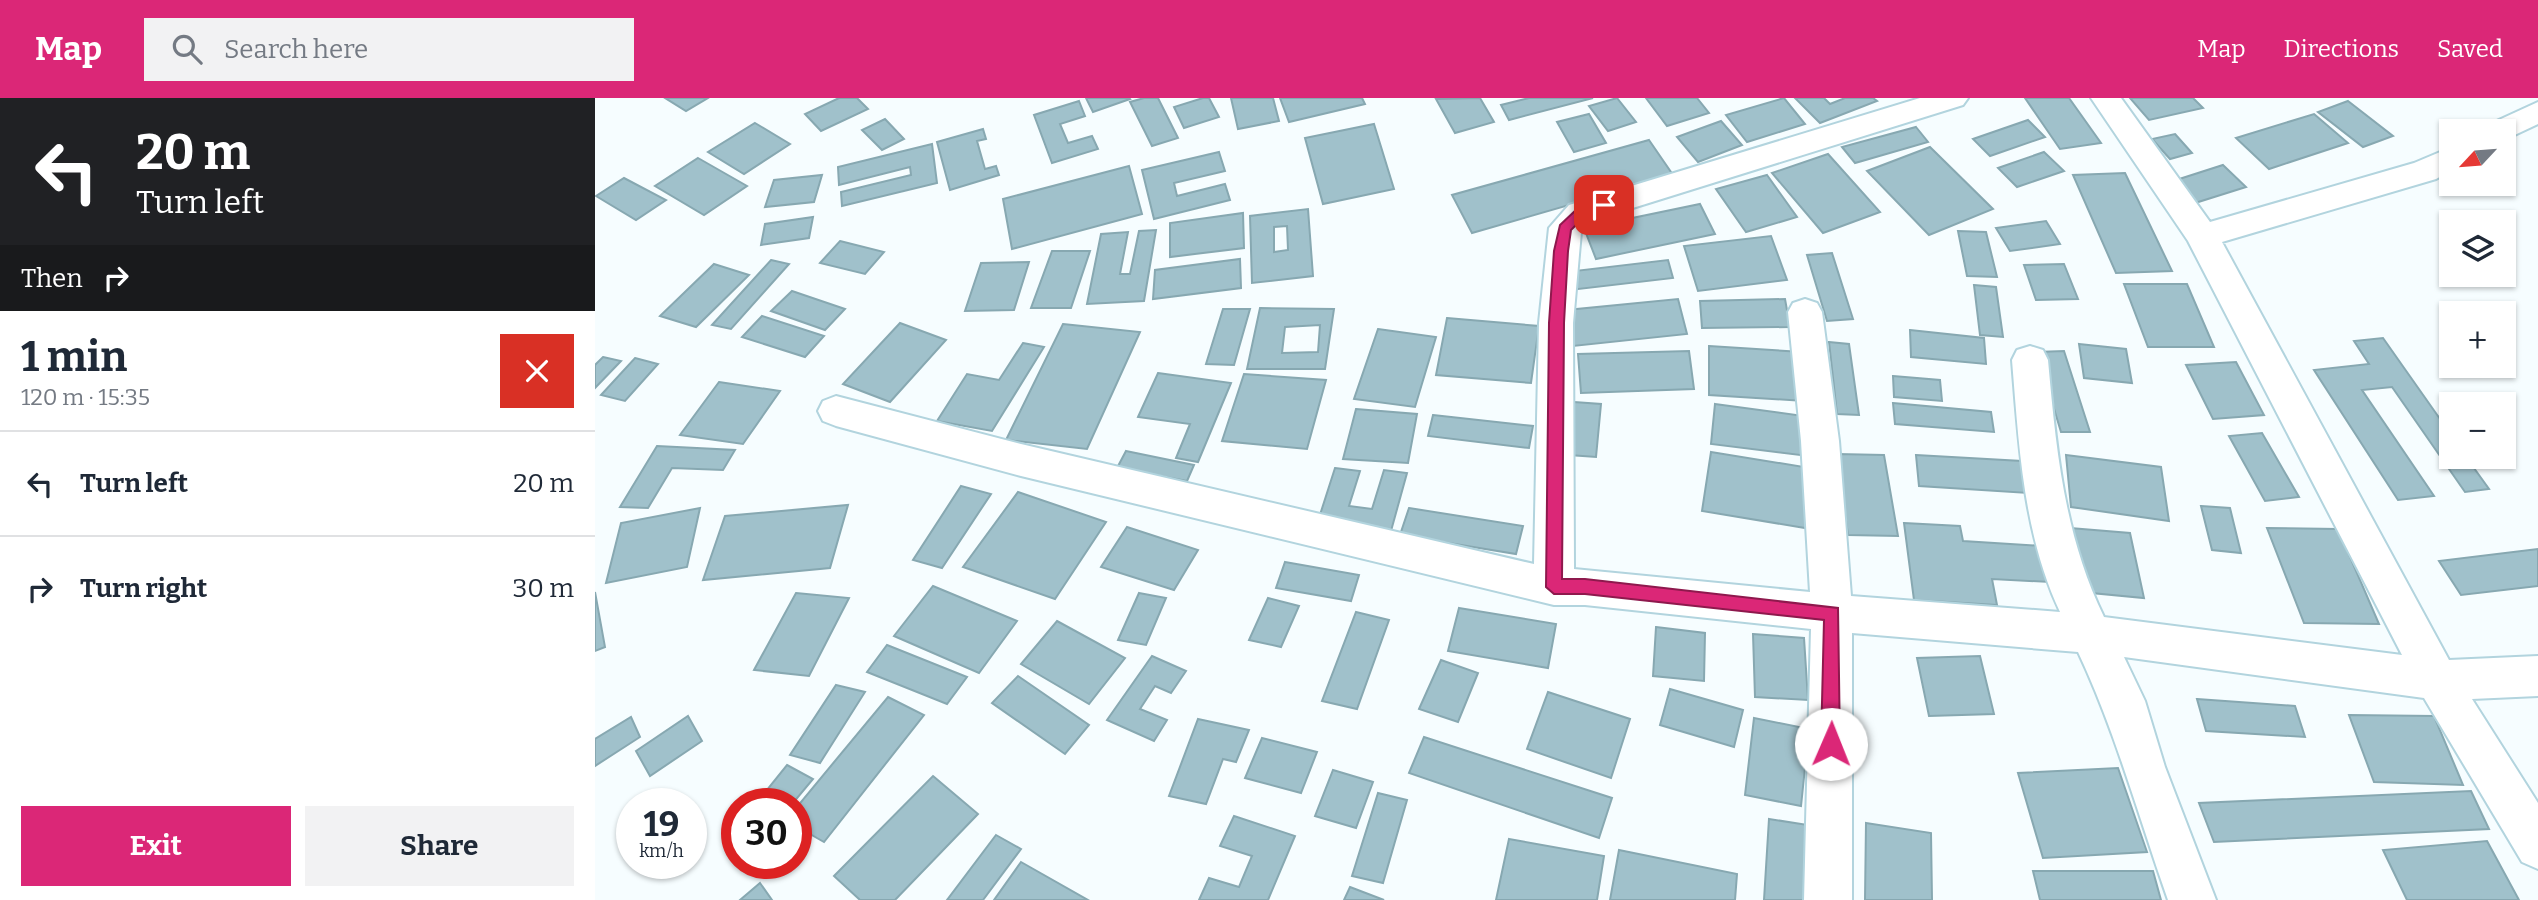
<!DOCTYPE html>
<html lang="en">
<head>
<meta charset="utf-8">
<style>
	:root { --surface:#fff; --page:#f2f2f3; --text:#1f2937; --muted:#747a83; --line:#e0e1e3; --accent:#db2777 }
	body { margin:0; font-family:Bitter,serif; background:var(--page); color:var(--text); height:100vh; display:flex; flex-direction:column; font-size:26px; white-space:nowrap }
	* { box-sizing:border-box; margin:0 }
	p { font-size:23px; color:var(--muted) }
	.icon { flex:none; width:38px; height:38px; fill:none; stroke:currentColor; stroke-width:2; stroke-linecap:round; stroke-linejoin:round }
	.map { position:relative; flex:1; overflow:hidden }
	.panel { display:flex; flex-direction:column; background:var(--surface); width:595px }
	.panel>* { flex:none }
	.top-card { background:#202124; color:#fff; overflow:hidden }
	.needle { width:46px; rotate:244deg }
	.fabs { position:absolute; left:1844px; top:21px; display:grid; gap:14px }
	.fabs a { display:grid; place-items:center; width:77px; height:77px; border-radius:0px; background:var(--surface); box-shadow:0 2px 5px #0004; font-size:35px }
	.speed { position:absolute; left:21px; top:690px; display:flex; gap:14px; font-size:35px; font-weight:700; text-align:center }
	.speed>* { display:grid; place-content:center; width:91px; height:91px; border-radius:50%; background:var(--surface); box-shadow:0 2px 5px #0004; line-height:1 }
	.speed small { font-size:18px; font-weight:400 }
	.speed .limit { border:10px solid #d22; background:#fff; color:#111 }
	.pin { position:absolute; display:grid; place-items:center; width:60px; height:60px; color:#fff; margin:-30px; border-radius:14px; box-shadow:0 4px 10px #0006 }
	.me { position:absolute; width:77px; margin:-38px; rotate:1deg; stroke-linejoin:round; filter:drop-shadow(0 0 5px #0008) }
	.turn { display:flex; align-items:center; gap:24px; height:147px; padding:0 21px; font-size:32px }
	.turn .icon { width:91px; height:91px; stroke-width:2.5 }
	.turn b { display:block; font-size:49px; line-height:60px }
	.then { display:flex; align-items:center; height:66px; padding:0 21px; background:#0003; gap:14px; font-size:26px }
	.round { display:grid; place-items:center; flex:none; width:74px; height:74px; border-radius:0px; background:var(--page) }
	.overview { display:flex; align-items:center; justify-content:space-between; height:119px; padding:0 21px }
	h1 { font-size:42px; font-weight:700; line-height:52px }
	.button { display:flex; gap:14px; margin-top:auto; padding:14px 21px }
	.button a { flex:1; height:80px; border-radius:0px; background:var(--accent); color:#fff; font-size:28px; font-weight:700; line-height:80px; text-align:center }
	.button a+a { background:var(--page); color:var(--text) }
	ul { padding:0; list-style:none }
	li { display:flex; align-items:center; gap:21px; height:105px; padding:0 21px; border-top:2px solid var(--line) }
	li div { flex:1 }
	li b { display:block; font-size:26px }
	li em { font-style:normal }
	header { display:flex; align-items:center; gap:42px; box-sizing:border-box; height:98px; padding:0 35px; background:var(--accent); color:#fff }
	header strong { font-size:33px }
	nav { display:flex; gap:38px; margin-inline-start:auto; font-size:24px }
	.search { width:490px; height:63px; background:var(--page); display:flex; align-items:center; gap:18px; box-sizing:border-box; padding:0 24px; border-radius:0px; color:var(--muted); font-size:26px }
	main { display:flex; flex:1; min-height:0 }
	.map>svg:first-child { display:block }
</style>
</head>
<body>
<header>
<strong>Map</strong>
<div class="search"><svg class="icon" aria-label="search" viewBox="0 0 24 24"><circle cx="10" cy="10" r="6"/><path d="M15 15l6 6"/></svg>Search here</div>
<nav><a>Map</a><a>Directions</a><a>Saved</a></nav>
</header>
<main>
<section class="panel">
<div class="top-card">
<div class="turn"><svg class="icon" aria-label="left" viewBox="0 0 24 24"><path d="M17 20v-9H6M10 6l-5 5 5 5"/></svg><div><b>20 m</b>Turn left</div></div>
<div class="then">Then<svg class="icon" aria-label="right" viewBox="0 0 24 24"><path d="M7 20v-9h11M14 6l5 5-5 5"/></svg></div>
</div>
<div class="overview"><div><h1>1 min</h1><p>120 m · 15:35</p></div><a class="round" style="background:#d93025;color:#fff"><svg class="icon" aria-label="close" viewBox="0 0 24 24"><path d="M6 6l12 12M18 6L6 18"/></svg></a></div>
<ul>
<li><svg class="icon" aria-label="left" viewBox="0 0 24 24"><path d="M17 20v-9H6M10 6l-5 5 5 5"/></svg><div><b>Turn left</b></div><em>20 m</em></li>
<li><svg class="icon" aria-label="right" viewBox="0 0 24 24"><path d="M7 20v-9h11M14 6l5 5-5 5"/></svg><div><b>Turn right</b></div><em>30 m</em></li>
</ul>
<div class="button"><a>Exit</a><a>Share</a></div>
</section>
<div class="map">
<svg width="1943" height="802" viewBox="0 0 1943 802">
	<rect width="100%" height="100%" fill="#f6fdff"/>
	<!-- building -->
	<g fill="#a0c1cb" stroke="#87a8b1" stroke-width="2" fill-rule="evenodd">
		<path d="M70 0H113L91 13Z"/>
		<path d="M244 0H262L273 11 226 33 210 16Z"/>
		<path d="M491 0H534L535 1 498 14Z"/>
		<path d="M549 0H563L583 40 557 48 535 4Z"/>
		<path d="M608 0H614L624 19 589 30 579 9Z"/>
		<path d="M636 0H678L684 23 643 31Z"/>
		<path d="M685 0H767L770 6 694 24Z"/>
		<path d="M885 0 899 24 860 35 841 1Z"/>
		<path d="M934 0H998L914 22 906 7Z"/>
		<path d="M1022 0 1041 24 1013 33 994 8Z"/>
		<path d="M1051 0H1102L1114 15 1072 28Z"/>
		<path d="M1189 0 1210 26 1152 44 1131 17Z"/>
		<path d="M1200 0H1229L1235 6 1250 0H1278L1282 3 1225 25Z"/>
		<path d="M1430 0H1474L1506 45 1465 51Z"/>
		<path d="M1535 0H1598L1608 10 1554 22Z"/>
		<path d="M484 3 490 18 465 26 473 45 497 38 503 51 457 65 439 17Z"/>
		<path d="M1753 3 1798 38 1768 49 1723 14Z"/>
		<path d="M994 16 1011 45 979 54 962 24Z"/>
		<path d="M1719 16 1753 45 1674 71 1641 40Z"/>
		<path d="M290 21 309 41 287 52 267 32Z"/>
		<path d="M1433 22 1450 39 1395 58 1378 41Z"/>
		<path d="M1126 23 1147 47 1103 64 1082 39Z"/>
		<path d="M160 25 195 46 149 76 113 54Z"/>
		<path d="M779 26 799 91 728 106 710 40Z"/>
		<path d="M1321 29 1333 44 1260 65 1247 49Z"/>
		<path d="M388 31 391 41 382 43 390 71 401 68 404 77 355 92 342 44Z"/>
		<path d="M1580 36 1597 55 1575 61 1557 41Z"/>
		<path d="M1054 42 1078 77 877 135 857 97Z"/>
		<path d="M337 46 342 85 247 108 246 94 316 77 315 69 244 87 243 69Z"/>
		<path d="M1335 49 1398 111 1334 137 1272 73Z"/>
		<path d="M624 54 630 73 579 85 582 98 630 86 635 102 559 121 547 72Z"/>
		<path d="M1449 54 1469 73 1422 89 1403 70Z"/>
		<path d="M1233 56 1285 114 1228 135 1177 75Z"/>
		<path d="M103 60 152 88 109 117 60 88Z"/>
		<path d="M1628 67 1651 89 1600 105 1578 83Z"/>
		<path d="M534 68 547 116 417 151 408 101Z"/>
		<path d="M1530 75 1577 173 1521 175 1478 77Z"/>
		<path d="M227 77 219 104 170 109 179 82Z"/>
		<path d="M1172 77 1202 119 1151 134 1121 91Z"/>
		<path d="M29 80 71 102 41 122 1 98Z"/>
		<path d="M1105 106 1120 136 1001 161 989 130Z"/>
		<path d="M713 111 718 178 657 185 655 118ZM692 128 693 152 679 154V129Z"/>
		<path d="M648 115 649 150 575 159V125Z"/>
		<path d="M218 119 214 140 166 147 170 126Z"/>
		<path d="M1451 123 1465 146 1415 153 1401 130Z"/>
		<path d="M561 132 549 203 492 206 506 136 533 134 525 176H535L544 133Z"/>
		<path d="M1363 133 1391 134 1402 179 1372 178Z"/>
		<path d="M1176 138 1192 182 1103 193 1089 148Z"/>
		<path d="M245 143 289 154 270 176 225 165Z"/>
		<path d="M457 153H495L476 210H436Z"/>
		<path d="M1237 155 1258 221 1232 223 1212 157Z"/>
		<path d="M645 161 646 190 558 201 560 172Z"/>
		<path d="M176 162 194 166 136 231 117 227Z"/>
		<path d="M1073 162 1078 180 975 192 971 174Z"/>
		<path d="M434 164 419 212 370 213 386 165Z"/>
		<path d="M119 166 154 177 101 229 65 218Z"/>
		<path d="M1469 166 1483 201 1441 202 1429 167Z"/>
		<path d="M1529 186H1592L1619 249H1553Z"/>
		<path d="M1379 187 1401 189 1408 239 1385 237Z"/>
		<path d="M197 193 250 211 230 232 176 213Z"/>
		<path d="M1083 201 1092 236 978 248 972 212Z"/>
		<path d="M1190 201 1195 229 1107 230 1105 203Z"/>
		<path d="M665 210 739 211 730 271H652ZM725 227 723 254 687 255 690 229Z"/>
		<path d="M628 211H655L639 267 611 266Z"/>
		<path d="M167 218 229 238 210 259 147 239Z"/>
		<path d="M852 220 944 228 936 285 841 277Z"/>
		<path d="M305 225 351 242 295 304 248 286Z"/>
		<path d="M468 226 545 234 492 351 411 342Z"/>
		<path d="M783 231 841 239 820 309 759 301Z"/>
		<path d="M1315 232 1389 240 1391 266 1316 259Z"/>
		<path d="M1788 240 1857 338V359H1871L1894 391 1870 394 1797 289 1767 292 1839 398 1803 402 1719 272 1774 266 1759 243Z"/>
		<path d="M1234 244 1254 246 1264 317 1242 316Z"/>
		<path d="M428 245 449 249 397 333 342 323 372 276 404 282Z"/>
		<path d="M1484 246 1531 251 1537 285 1489 280Z"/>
		<path d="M1114 248 1207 254 1209 303 1114 297Z"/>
		<path d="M1094 253 1099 291 986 295 983 256Z"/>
		<path d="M1469 253 1495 334H1466L1442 254Z"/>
		<path d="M8 259 26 263 0 290V267Z"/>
		<path d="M40 260 63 266 30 303 6 297Z"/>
		<path d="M1641 264 1669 317 1618 321 1591 267Z"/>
		<path d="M563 275 636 285 603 364 581 360 595 326 543 319Z"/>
		<path d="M649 276 731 282 712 351 627 343Z"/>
		<path d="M1298 278 1345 282 1347 303 1299 299Z"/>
		<path d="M124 284 185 293 148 346 85 337Z"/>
		<path d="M979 304 1006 306 1001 359 974 357Z"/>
		<path d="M1298 305 1396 314 1399 334 1300 326Z"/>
		<path d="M1120 306 1216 319 1213 358 1116 346Z"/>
		<path d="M761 311 822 316 813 365 748 361Z"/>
		<path d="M838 317 938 328 934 350 833 338Z"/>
		<path d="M1667 335 1704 399 1670 403 1634 338Z"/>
		<path d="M62 348 140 352 128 372 77 370 53 410 25 409Z"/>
		<path d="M531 353 599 367 592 383 522 370Z"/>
		<path d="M1116 354 1221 371 1216 431 1107 413Z"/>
		<path d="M1242 356 1289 357 1303 438 1253 437Z"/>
		<path d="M1321 357 1427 363 1433 395 1324 388Z"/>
		<path d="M1471 357 1566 369 1574 423 1476 409Z"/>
		<path d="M740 370 765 373 754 408 777 411 789 372 812 375 796 433 723 423Z"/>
		<path d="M366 388 396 396 347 470 318 462Z"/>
		<path d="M423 394 511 424 460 501 368 469Z"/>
		<path d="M253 407 235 470 108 482 130 418Z"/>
		<path d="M1606 408 1635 410 1646 455 1617 452Z"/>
		<path d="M105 410 92 469 11 485 26 425Z"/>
		<path d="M814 410 928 428 921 456 805 437Z"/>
		<path d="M1309 425 1365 428 1368 443 1448 448 1455 484 1397 481 1402 507 1319 502Z"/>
		<path d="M532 429 603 452 579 492 506 469Z"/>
		<path d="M1475 430 1535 435 1549 500 1486 494Z"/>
		<path d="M1672 430 1743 431 1784 526 1709 525Z"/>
		<path d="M1943 451V488L1866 497 1844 463Z"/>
		<path d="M690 464 764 477 756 503 681 490Z"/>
		<path d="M338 488 422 523 384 575 299 538Z"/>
		<path d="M0 494 10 549 0 553Z"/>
		<path d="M201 495 254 500 214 578 159 572Z"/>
		<path d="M544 495 571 500 551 547 523 542Z"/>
		<path d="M673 500 704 508 686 549 654 542Z"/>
		<path d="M864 510 961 526 953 570 853 553Z"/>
		<path d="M761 514 794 522 762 611 727 603Z"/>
		<path d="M462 523 530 560 494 606 426 566Z"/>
		<path d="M1061 529 1110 535 1109 583 1058 578Z"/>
		<path d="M1158 536 1209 540 1213 602 1160 599Z"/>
		<path d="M292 547 372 579 352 606 272 574Z"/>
		<path d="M557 558 591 573 576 595 560 588 545 611 572 622 559 643 512 622Z"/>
		<path d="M1385 558 1399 616 1334 618 1322 560Z"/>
		<path d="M846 562 883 575 863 624 824 611Z"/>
		<path d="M423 578 494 627 470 656 397 605Z"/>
		<path d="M241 587 270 594 225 665 195 657Z"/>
		<path d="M1075 591 1148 612 1139 649 1065 627Z"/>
		<path d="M953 594 1035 621 1016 680 932 651Z"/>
		<path d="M293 599 329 617 229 744 201 728V710Z"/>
		<path d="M1602 601 1700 608 1710 639 1611 633Z"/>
		<path d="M1754 617 1839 618 1868 687 1779 684Z"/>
		<path d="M93 618 107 643 55 678 41 653Z"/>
		<path d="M36 619 45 639 0 668V641Z"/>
		<path d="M1159 620 1214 631 1206 708 1150 697Z"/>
		<path d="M603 621 654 632 641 664 628 661 611 706 574 698Z"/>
		<path d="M829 639 1017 700 1004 740 814 675Z"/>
		<path d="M667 640 722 654 706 695 650 680Z"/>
		<path d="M192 667 218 681 198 705 163 703Z"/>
		<path d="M1523 670 1552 754 1448 760 1423 675Z"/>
		<path d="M738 672 778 684 761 730 720 718Z"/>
		<path d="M338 678 383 716 300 802H265L239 778Z"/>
		<path d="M1876 693 1894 731 1619 744 1604 705Z"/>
		<path d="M783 695 812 702 788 785 757 778Z"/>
		<path d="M639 718 700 738 673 802H604L614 780 644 789 657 758 625 748Z"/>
		<path d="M1174 721 1213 727 1210 802H1169Z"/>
		<path d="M1271 725 1336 735 1337 802H1270Z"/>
		<path d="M401 737 426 751 388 802H352Z"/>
		<path d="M914 741 1009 758 1002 802H901Z"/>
		<path d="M1892 743 1924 802H1812L1788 752Z"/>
		<path d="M1024 752 1142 776 1140 802H1015Z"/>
		<path d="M426 764 493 802H399Z"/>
		<path d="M1438 773H1558L1566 802H1445Z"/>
		<path d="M165 785 177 802H145Z"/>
		<path d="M755 789 789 802H749Z"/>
	</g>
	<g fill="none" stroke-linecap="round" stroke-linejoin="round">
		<!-- minor casing -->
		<g stroke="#b2d4de" stroke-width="4">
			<g id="minor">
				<path d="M1325 0H1373L1368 7 996 123 986 134 978 225 979 471 1215 494 1206 343 1193 214 1198 205 1210 201 1222 205 1227 214 1244 343 1256 498 1465 514C1428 435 1424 348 1417 262L1422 252 1435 248 1448 252 1453 262C1461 351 1469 437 1509 519L1807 557 1593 143 1496 0H1526L1615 124 1819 65 1857 49V72L1841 81 1627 144 1854 562 1943 558V598L1877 601 1943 705V771L1927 764 1829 600 1529 559 1550 603 1570 669 1621 802H1573C1544 720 1520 632 1483 554L1257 535V802H1209L1216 531 990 507H959L426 378 241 328 228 323 223 313 228 303 241 298 426 346 939 466 944 225 954 130 974 107Z"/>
				<path d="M1943 4V26L1909 42V33H1891L1895 26Z"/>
			</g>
		</g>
		<!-- minor -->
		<use href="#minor" fill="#fff" fill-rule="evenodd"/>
	</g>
	<!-- route -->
	<path fill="#db2777" stroke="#8e194d" stroke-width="2" d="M1009 103 1014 104V111L990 118 976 132 973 153 969 225 967 481H990L1243 510 1245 646 1242 652 1236 654 1229 652 1226 646 1229 522 990 496H959L951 489 954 225 959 153 965 127 981 112Z"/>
</svg>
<div class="fabs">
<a><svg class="needle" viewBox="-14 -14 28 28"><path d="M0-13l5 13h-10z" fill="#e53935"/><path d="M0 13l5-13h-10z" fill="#747a83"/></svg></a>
<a><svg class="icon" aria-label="layers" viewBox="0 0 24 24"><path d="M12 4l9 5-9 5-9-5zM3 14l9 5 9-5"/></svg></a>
<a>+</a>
<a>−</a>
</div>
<div class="speed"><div>19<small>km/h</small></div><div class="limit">30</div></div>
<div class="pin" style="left:1009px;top:107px;background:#d93025"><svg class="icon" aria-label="arrive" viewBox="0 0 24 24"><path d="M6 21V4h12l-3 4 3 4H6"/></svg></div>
<svg class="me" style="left:1236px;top:646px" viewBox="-20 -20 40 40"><circle r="19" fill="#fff"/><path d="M0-13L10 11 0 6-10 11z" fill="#db2777"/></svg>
</div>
</main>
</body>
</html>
